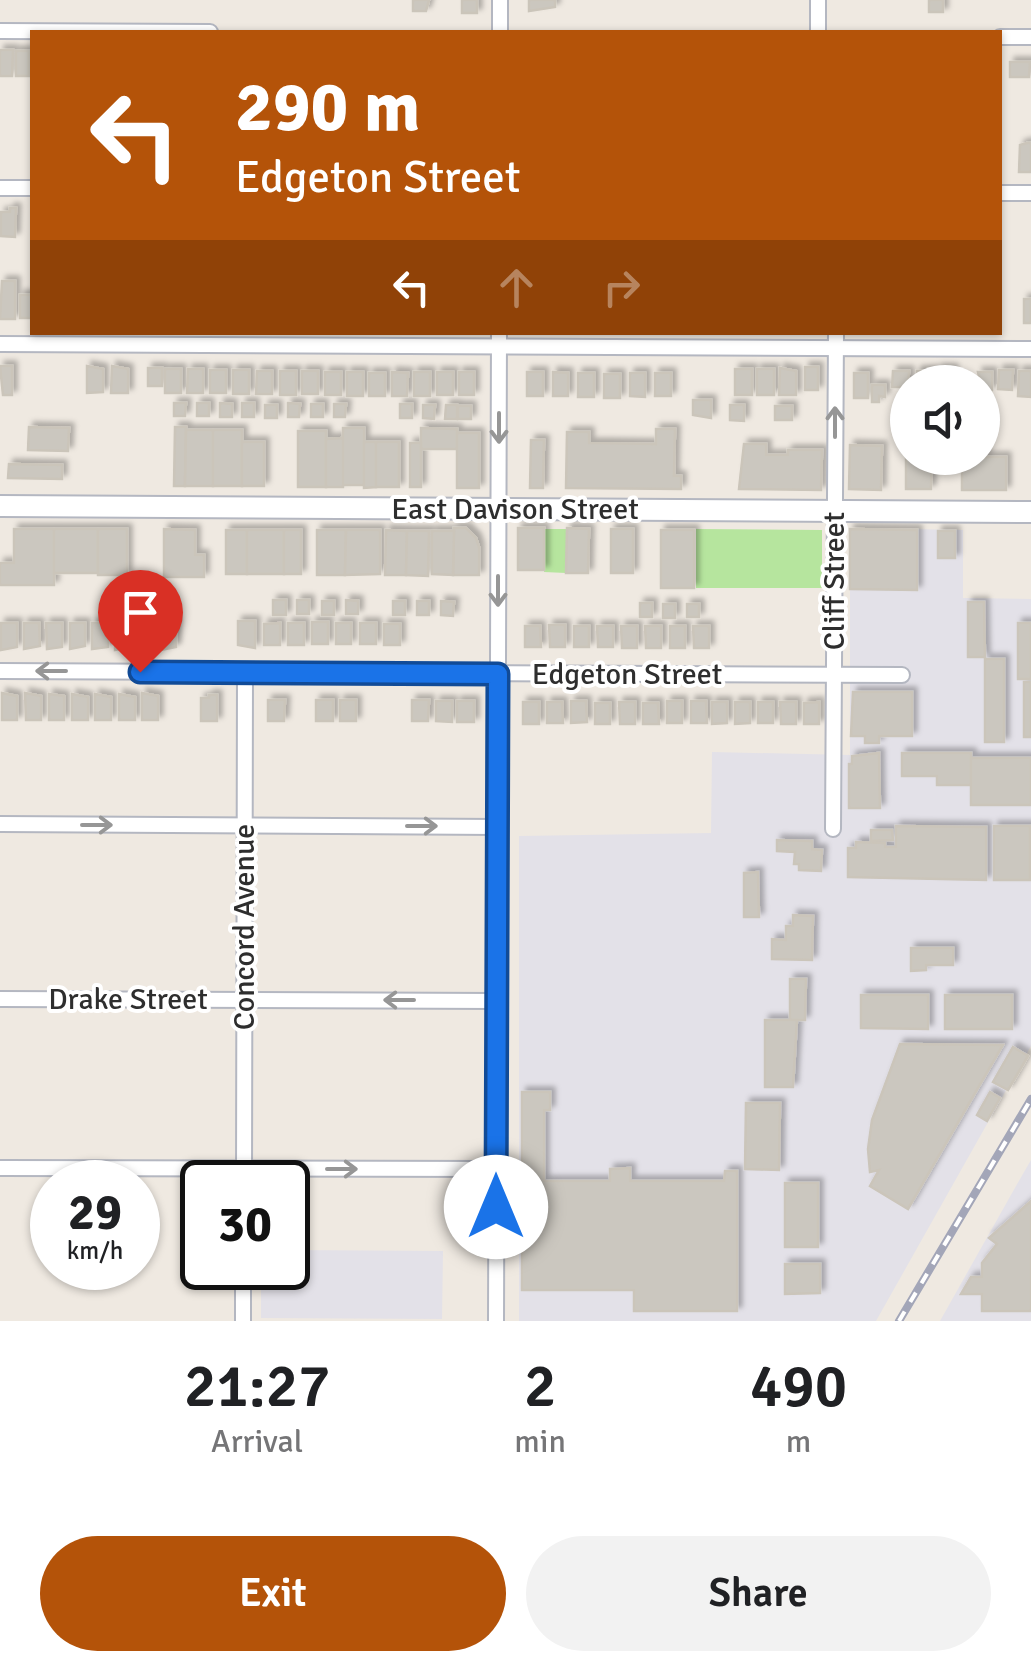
<!DOCTYPE html>
<html lang="en">
<head>
<meta charset="utf-8">
<style>
	:root { --surface:#fff; --page:#f2f2f2; --text:#202124; --muted:#757577; --accent:#b45309 }
	body { margin:0; font-family:Signika,sans-serif; background:var(--page); color:var(--text); height:100vh; display:flex; flex-direction:column; font-size:38px; white-space:nowrap }
	* { box-sizing:border-box; margin:0 }
	p { font-size:32px; color:var(--muted) }
	.icon { flex:none; width:55px; height:55px; fill:none; stroke:currentColor; stroke-width:2; stroke-linecap:round; stroke-linejoin:round }
	.map { position:relative; height:1321px; overflow:hidden }
	.sheet { display:flex; flex-direction:column; background:var(--surface); flex:1 }
	.sheet>* { flex:none }
	.banner { position:absolute; left:30px; top:30px; width:972px; height:305px; border-radius:0px; box-shadow:0 2px 8px #0004; background:#b45309; color:#fff; overflow:hidden }
	.tools { position:absolute; left:890px; top:365px; display:grid; gap:20px }
	.tools a { display:grid; place-items:center; width:110px; height:110px; border-radius:50%; background:var(--surface); box-shadow:0 2px 8px #0004; font-size:50px }
	.speed { position:absolute; left:30px; top:1160px; display:flex; gap:20px; font-size:50px; font-weight:700; text-align:center }
	.speed>* { display:grid; place-content:center; width:130px; height:130px; border-radius:50%; background:var(--surface); box-shadow:0 2px 8px #0004; line-height:1 }
	.speed small { font-size:25px; font-weight:400 }
	.speed .limit { border:5px solid #111; border-radius:15px; background:#fff; color:#111 }
	.pin { position:absolute; display:grid; place-items:center; width:85px; height:85px; color:#fff; margin:-102px -42px; border-radius:50% 50% 50% 0; rotate:-45deg; box-shadow:0 0 10px #0007 }
	.pin .icon { rotate:45deg }
	.me { position:absolute; width:110px; margin:-55px; rotate:0deg; stroke-linejoin:round; filter:drop-shadow(0 0 8px #0008) }
	.turn { display:flex; align-items:center; gap:35px; height:210px; padding:0 40px; font-size:45px }
	.turn .icon { width:130px; height:130px; stroke-width:2.5 }
	.turn b { display:block; font-size:70px; line-height:85px }
	.lanes { display:flex; align-items:center; height:95px; padding:0 40px; background:#0003; justify-content:center; gap:50px; direction:ltr }
	.lanes .off { opacity:.35 }
	.eta { display:flex; justify-content:space-evenly; align-items:center; height:170px; text-align:center }
	.eta b { font-size:60px; font-weight:600; line-height:70px }
	.button { display:flex; gap:20px; margin-top:auto; padding:20px 40px }
	.button a { flex:1; height:115px; border-radius:60px; background:var(--accent); color:#fff; font-size:40px; font-weight:600; line-height:115px; text-align:center }
	.button a+a { background:var(--page); color:var(--text) }
	.map>svg:first-child { display:block }
</style>
</head>
<body>
<div class="map">
<svg width="1031" height="1321" viewBox="0 0 1031 1321">
	<defs>
		<filter id="shadow"><feDropShadow dx="4.5" dy="-4.5" stdDeviation="2.5" flood-color="#0004"/></filter>
	</defs>
	<rect width="100%" height="100%" fill="#efe9e1"/>
	<!-- industrial -->
	<g fill="#e3e1e8">
		<path d="M850 528 963 530V598L1031 599V1046L876 1321H519V836L711 833 712 752 850 755Z"/>
		<path d="M1031 1160V1321H940L1016 1186Z"/>
		<path d="M288 1250 443 1251 442 1319 261 1318V1268H288Z"/>
	</g>
	<!-- green -->
	<g fill="#b6e59e">
		<path d="M544 529H566V573L544 572Z"/>
		<path d="M696 529 822 530V588H696Z"/>
	</g>
	<!-- building -->
	<g fill="#cbc7bf" stroke="#cbc5ba" stroke-width="2.5" filter="url(#shadow)">
		<path d="M413 0H429L426 11H413Z"/>
		<rect x="462" y="0" width="15" height="13"/>
		<path d="M529 0H555V7L529 11Z"/>
		<rect x="929" y="0" width="14" height="12"/>
		<path d="M0 50H13L12 76H0Z"/>
		<rect x="16" y="51" width="13" height="25"/>
		<path d="M1010 62H1030L1029 77H1010Z"/>
		<path d="M1027 143H1031V172H1019L1020 145Z"/>
		<path d="M10 208H16L15 237 1 236V212H10Z"/>
		<path d="M2 281H15V319H0Z"/>
		<rect x="20" y="295" width="12" height="23"/>
		<rect x="1024" y="299" width="7" height="24"/>
		<path d="M0 366H12V395H3Z"/>
		<path d="M87 366 103 369V392L87 393Z"/>
		<path d="M112 366 128 369V393H111Z"/>
		<rect x="805" y="367" width="13" height="23"/>
		<rect x="148" y="368" width="14" height="18"/>
		<path d="M780 368 796 371V395H779Z"/>
		<rect x="165" y="369" width="16" height="24"/>
		<path d="M188 369H203V393H187Z"/>
		<rect x="735" y="369" width="17" height="26"/>
		<rect x="757" y="369" width="17" height="26"/>
		<path d="M938 369H953L952 382H938Z"/>
		<rect x="210" y="370" width="16" height="23"/>
		<rect x="233" y="370" width="16" height="24"/>
		<path d="M999 370H1013L1012 390 998 389Z"/>
		<path d="M257 371H272V394H256Z"/>
		<rect x="280" y="371" width="16" height="24"/>
		<rect x="302" y="371" width="16" height="23"/>
		<path d="M893 371H909L908 387H892Z"/>
		<rect x="917" y="371" width="17" height="11"/>
		<path d="M1019 371H1031V397L1018 396Z"/>
		<rect x="325" y="372" width="16" height="23"/>
		<rect x="347" y="372" width="16" height="24"/>
		<path d="M392 372 408 373 407 396H392Z"/>
		<rect x="414" y="372" width="16" height="24"/>
		<rect x="437" y="372" width="16" height="23"/>
		<rect x="459" y="372" width="15" height="23"/>
		<rect x="527" y="372" width="16" height="24"/>
		<path d="M553 372 568 373V396H553Z"/>
		<path d="M978 372H992V390H982Z"/>
		<rect x="369" y="373" width="16" height="23"/>
		<rect x="578" y="373" width="16" height="24"/>
		<path d="M630 373H645V397L630 396Z"/>
		<rect x="655" y="373" width="16" height="23"/>
		<rect x="854" y="373" width="14" height="25"/>
		<rect x="604" y="374" width="16" height="24"/>
		<path d="M872 385H885V397L879 396V402H872Z"/>
		<path d="M693 400H711V418L693 415Z"/>
		<path d="M174 403H186L185 416H174Z"/>
		<rect x="197" y="403" width="12" height="13"/>
		<path d="M220 403 232 404V417H220Z"/>
		<rect x="242" y="403" width="12" height="14"/>
		<path d="M288 403 300 404 299 417H288Z"/>
		<rect x="311" y="404" width="12" height="13"/>
		<path d="M334 404H346L345 417H334Z"/>
		<rect x="400" y="404" width="12" height="14"/>
		<rect x="265" y="405" width="12" height="13"/>
		<path d="M423 405H435L434 419 423 418Z"/>
		<path d="M446 405H457V419H445Z"/>
		<path d="M730 405H744V421L730 420Z"/>
		<rect x="458" y="406" width="13" height="13"/>
		<rect x="775" y="406" width="17" height="14"/>
		<path d="M29 427 69 428 68 451 28 450Z"/>
		<path d="M175 427H186L185 486H174Z"/>
		<path d="M343 428H364V485H342Z"/>
		<path d="M421 428 457 429V449H421Z"/>
		<path d="M656 429H675L674 476H681V489L566 488 567 432H589V443L656 444Z"/>
		<path d="M186 430H213V486H185Z"/>
		<rect x="213" y="430" width="29" height="56"/>
		<rect x="298" y="431" width="28" height="56"/>
		<path d="M984 431V457H1006V490H962V458H982Z"/>
		<rect x="457" y="433" width="22" height="55"/>
		<path d="M343 438V487H326V439Z"/>
		<path d="M531 440H544L543 488H530Z"/>
		<rect x="242" y="442" width="22" height="44"/>
		<path d="M364 442H376V487L364 488Z"/>
		<rect x="376" y="442" width="23" height="45"/>
		<rect x="410" y="443" width="11" height="44"/>
		<path d="M744 444H766V455H788V450H822L821 490 739 489Z"/>
		<path d="M850 445 882 446 881 490 849 489Z"/>
		<path d="M906 453 908 458H932L931 489H906Z"/>
		<path d="M9 464 62 465V479L8 478Z"/>
		<path d="M454 528H466L476 538 479 547V575H453Z"/>
		<rect x="518" y="528" width="26" height="42"/>
		<path d="M567 528 589 529 588 573H566Z"/>
		<path d="M14 529H54V585H0V563H14Z"/>
		<rect x="54" y="529" width="44" height="44"/>
		<rect x="98" y="529" width="29" height="46"/>
		<path d="M164 529 195 530V555H204V577H164Z"/>
		<rect x="611" y="529" width="22" height="44"/>
		<path d="M850 529 917 530V590L850 589Z"/>
		<rect x="226" y="530" width="21" height="44"/>
		<rect x="247" y="530" width="37" height="44"/>
		<rect x="284" y="530" width="17" height="44"/>
		<path d="M317 530H346L345 575H317Z"/>
		<path d="M346 530H380V574L345 575Z"/>
		<path d="M386 530 407 531 406 575H385Z"/>
		<rect x="661" y="530" width="33" height="58"/>
		<path d="M407 531H429L428 576 406 575Z"/>
		<path d="M432 531H454L453 575 432 574Z"/>
		<rect x="938" y="531" width="17" height="27"/>
		<rect x="273" y="600" width="13" height="15"/>
		<rect x="297" y="600" width="12" height="14"/>
		<path d="M346 600 358 601V614H346Z"/>
		<rect x="322" y="601" width="12" height="14"/>
		<rect x="393" y="601" width="12" height="14"/>
		<rect x="417" y="601" width="12" height="14"/>
		<path d="M441 601 454 602 453 616 441 615Z"/>
		<path d="M968 602H984L985 657H968Z"/>
		<rect x="640" y="603" width="12" height="14"/>
		<rect x="663" y="604" width="12" height="14"/>
		<rect x="687" y="604" width="12" height="13"/>
		<path d="M238 621H255V648L238 645Z"/>
		<rect x="312" y="622" width="16" height="22"/>
		<path d="M1 623H17V647L1 650Z"/>
		<path d="M24 623H39L40 646 24 649Z"/>
		<path d="M46 623H62V647L47 649Z"/>
		<path d="M70 623H85V646L70 649Z"/>
		<path d="M92 623H108V647L92 649Z"/>
		<path d="M115 623H131V647L115 650Z"/>
		<path d="M161 623H176V647L161 650Z"/>
		<path d="M280 623V645H264V624Z"/>
		<rect x="288" y="623" width="16" height="22"/>
		<rect x="336" y="623" width="15" height="21"/>
		<rect x="360" y="623" width="16" height="21"/>
		<rect x="1018" y="623" width="13" height="56"/>
		<path d="M138 624H153V647L138 650Z"/>
		<rect x="384" y="624" width="16" height="21"/>
		<path d="M549 625H565V647H550Z"/>
		<path d="M525 626H540L541 647H525Z"/>
		<rect x="574" y="626" width="15" height="21"/>
		<path d="M597 626H613V647H598Z"/>
		<path d="M621 626H637V648H622Z"/>
		<path d="M645 626H661V648H646Z"/>
		<rect x="670" y="626" width="15" height="22"/>
		<path d="M693 626H709V648H694Z"/>
		<rect x="985" y="659" width="19" height="83"/>
		<rect x="1024" y="682" width="7" height="55"/>
		<path d="M853 692H912V736H879V743H865V736H851Z"/>
		<path d="M2 693 17 696V720H2Z"/>
		<path d="M25 693 41 696V720H26Z"/>
		<path d="M142 693 158 696V720H142Z"/>
		<path d="M49 694 64 696V720H49Z"/>
		<path d="M72 694 88 697V720H72Z"/>
		<path d="M95 694 111 697V720H95Z"/>
		<path d="M119 694 135 697V720H119Z"/>
		<path d="M209 695H217V721H201V698H209Z"/>
		<path d="M268 700H285L284 721H268Z"/>
		<rect x="316" y="700" width="17" height="21"/>
		<rect x="340" y="700" width="16" height="21"/>
		<path d="M412 700H429L428 721H412Z"/>
		<path d="M436 701H452V722L436 721Z"/>
		<rect x="457" y="701" width="17" height="21"/>
		<path d="M571 701H586L587 722 571 723Z"/>
		<rect x="667" y="701" width="15" height="22"/>
		<path d="M691 701H706L707 723H691Z"/>
		<rect x="523" y="702" width="16" height="22"/>
		<path d="M547 702H562L563 723H547Z"/>
		<path d="M619 702H635V724H620Z"/>
		<path d="M712 702H727V723L712 724Z"/>
		<path d="M735 702H750V723L735 724Z"/>
		<rect x="758" y="702" width="15" height="21"/>
		<path d="M780 702H796V724H781Z"/>
		<path d="M819 702V724H804V703Z"/>
		<rect x="595" y="703" width="15" height="21"/>
		<path d="M643 703H658L659 724H643Z"/>
		<path d="M879 753 880 808H849V764H852V756Z"/>
		<path d="M902 753H971V785H937V776H902Z"/>
		<rect x="971" y="758" width="60" height="47"/>
		<path d="M896 826 986 827V880L848 877V848H856V842L885 843V847H896Z"/>
		<rect x="994" y="826" width="36" height="54"/>
		<path d="M871 830H892L893 840 871 841Z"/>
		<path d="M777 840 812 841V849L822 850 821 871 799 870V864H794L795 852 777 851Z"/>
		<path d="M758 872 759 917H744V873Z"/>
		<path d="M793 915 813 916 812 960 772 959V939L786 940V926H793Z"/>
		<path d="M911 948H953V965H926V970L911 971Z"/>
		<path d="M790 979H806L805 1020H790Z"/>
		<path d="M861 995H928V1029L861 1028Z"/>
		<rect x="945" y="995" width="67" height="34"/>
		<path d="M765 1020H797L793 1087H765Z"/>
		<path d="M900 1044 1003 1045 908 1209 870 1186 879 1170 870 1172 868 1149 872 1120Z"/>
		<path d="M1013 1047 1028 1056 1008 1090 993 1082Z"/>
		<path d="M522 1092H550V1110H544V1181H610V1169L630 1168V1181H724L725 1171H737V1311H634V1290H522Z"/>
		<path d="M990 1092 1000 1098 987 1121 977 1115Z"/>
		<path d="M746 1103H780L779 1170 745 1169Z"/>
		<rect x="785" y="1183" width="33" height="64"/>
		<path d="M1031 1201V1311H982V1294H961L971 1277H982V1263L997 1244 989 1238Z"/>
		<path d="M785 1264H820V1293L785 1294Z"/>
	</g>
	<g fill="none" stroke-linecap="round" stroke-linejoin="round">
		<!-- street casing -->
		<g stroke="#b4b7c1" stroke-width="18">
			<g id="street">
				<path d="M0 31 210 32"/>
				<path d="M500 32V0"/>
				<path d="M818 32V0"/>
				<path d="M1000 37H1031"/>
				<path d="M0 188H32"/>
				<path d="M1000 193H1031"/>
				<path d="M0 344 1031 349"/>
				<path d="M0 671 902 675"/>
				<path d="M0 824 498 827"/>
				<path d="M833 829 836 332"/>
				<path d="M0 999 497 1001"/>
				<path d="M0 1168 496 1169"/>
				<path d="M244 1182 245 672"/>
				<path d="M243 1321V1268"/>
				<path d="M496 1321 499 332"/>
			</g>
		</g>
		<!-- secondary casing -->
		<g stroke="#b4b7c1" stroke-width="24">
			<path id="secondary" d="M0 506 1031 512"/>
		</g>
		<!-- street -->
		<use href="#street" stroke="#fff" stroke-width="14"/>
		<!-- secondary -->
		<use href="#secondary" stroke="#fff" stroke-width="20"/>
		<!-- rail casing -->
		<g stroke="#a3a6b8" stroke-width="8">
			<path id="rail" d="M899 1321 1031 1099"/>
		</g>
		<!-- rail -->
		<use href="#rail" stroke="#fff" stroke-width="4" stroke-dasharray="11" stroke-linecap="butt"/>
	</g>
	<!-- one-way arrows -->
	<defs><path id="oneway-shaft" d="M-6 0H5M1.5-3L5.5 0L1.5 3" fill="none" stroke-width="1.6" stroke-linecap="round" stroke-linejoin="round" transform="scale(2.5)"/></defs>
	<g stroke="#969696">
		<use href="#oneway-shaft" transform="translate(835 422) rotate(-90)"/>
		<use href="#oneway-shaft" transform="translate(499 428) rotate(90)"/>
		<use href="#oneway-shaft" transform="translate(498 591) rotate(90)"/>
		<use href="#oneway-shaft" transform="translate(51 671) rotate(-180)"/>
		<use href="#oneway-shaft" transform="translate(97 825)"/>
		<use href="#oneway-shaft" transform="translate(422 826)"/>
		<use href="#oneway-shaft" transform="translate(399 1000) rotate(-180)"/>
		<use href="#oneway-shaft" transform="translate(342 1169)"/>
	</g>
	<g fill="none" stroke-linecap="round" stroke-linejoin="round">
		<!-- route casing -->
		<g stroke="#114b97" stroke-width="25">
			<path id="route" d="M140 672 498 674 496 1207"/>
		</g>
		<!-- route -->
		<use href="#route" stroke="#1a73e8" stroke-width="18"/>
	</g>
	<g text-anchor="middle" dominant-baseline="central" stroke-width="8" stroke-linejoin="round" paint-order="stroke">
		<!-- street labels -->
		<g font-size="30" fill="#2e2e2e" stroke="#fff">
			<text x="515" y="509">East Davison Street</text>
			<text transform="translate(834 581) rotate(-90)">Cliff Street</text>
			<text x="627" y="674">Edgeton Street</text>
			<text transform="translate(244 927) rotate(-90)">Concord Avenue</text>
			<text x="128" y="999">Drake Street</text>
		</g>
	</g>
</svg>
<div class="tools">
<a><svg class="icon" aria-label="sound" viewBox="0 0 24 24"><path d="M4 9h4l5-4v14l-5-4H4zM17 9q2 3 0 6"/></svg></a>
</div>
<div class="speed"><div>29<small>km/h</small></div><div class="limit">30</div></div>
<div class="pin" style="left:140px;top:672px;background:#d93025"><svg class="icon" aria-label="arrive" viewBox="0 0 24 24"><path d="M6 21V4h12l-3 4 3 4H6"/></svg></div>
<svg class="me" style="left:496px;top:1207px" viewBox="-20 -20 40 40"><circle r="19" fill="#fff"/><path d="M0-13L10 11 0 6-10 11z" fill="#1a73e8"/></svg>
<div class="banner">
<div class="turn"><svg class="icon" aria-label="left" viewBox="0 0 24 24"><path d="M17 20v-9H6M10 6l-5 5 5 5"/></svg><div><b>290 m</b>Edgeton Street</div></div>
<div class="lanes"><svg class="icon" aria-label="left" viewBox="0 0 24 24"><path d="M17 20v-9H6M10 6l-5 5 5 5"/></svg><svg class="icon off" aria-label="ahead" viewBox="0 0 24 24"><path d="M12 20V5M6 11l6-6 6 6"/></svg><svg class="icon off" aria-label="right" viewBox="0 0 24 24"><path d="M7 20v-9h11M14 6l5 5-5 5"/></svg></div>
</div>
</div>
<section class="sheet">
<div class="eta">
<div><b>21:27</b><p>Arrival</p></div>
<div><b>2</b><p>min</p></div>
<div><b>490</b><p>m</p></div>
</div>
<div class="button"><a>Exit</a><a>Share</a></div>
</section>
</body>
</html>
